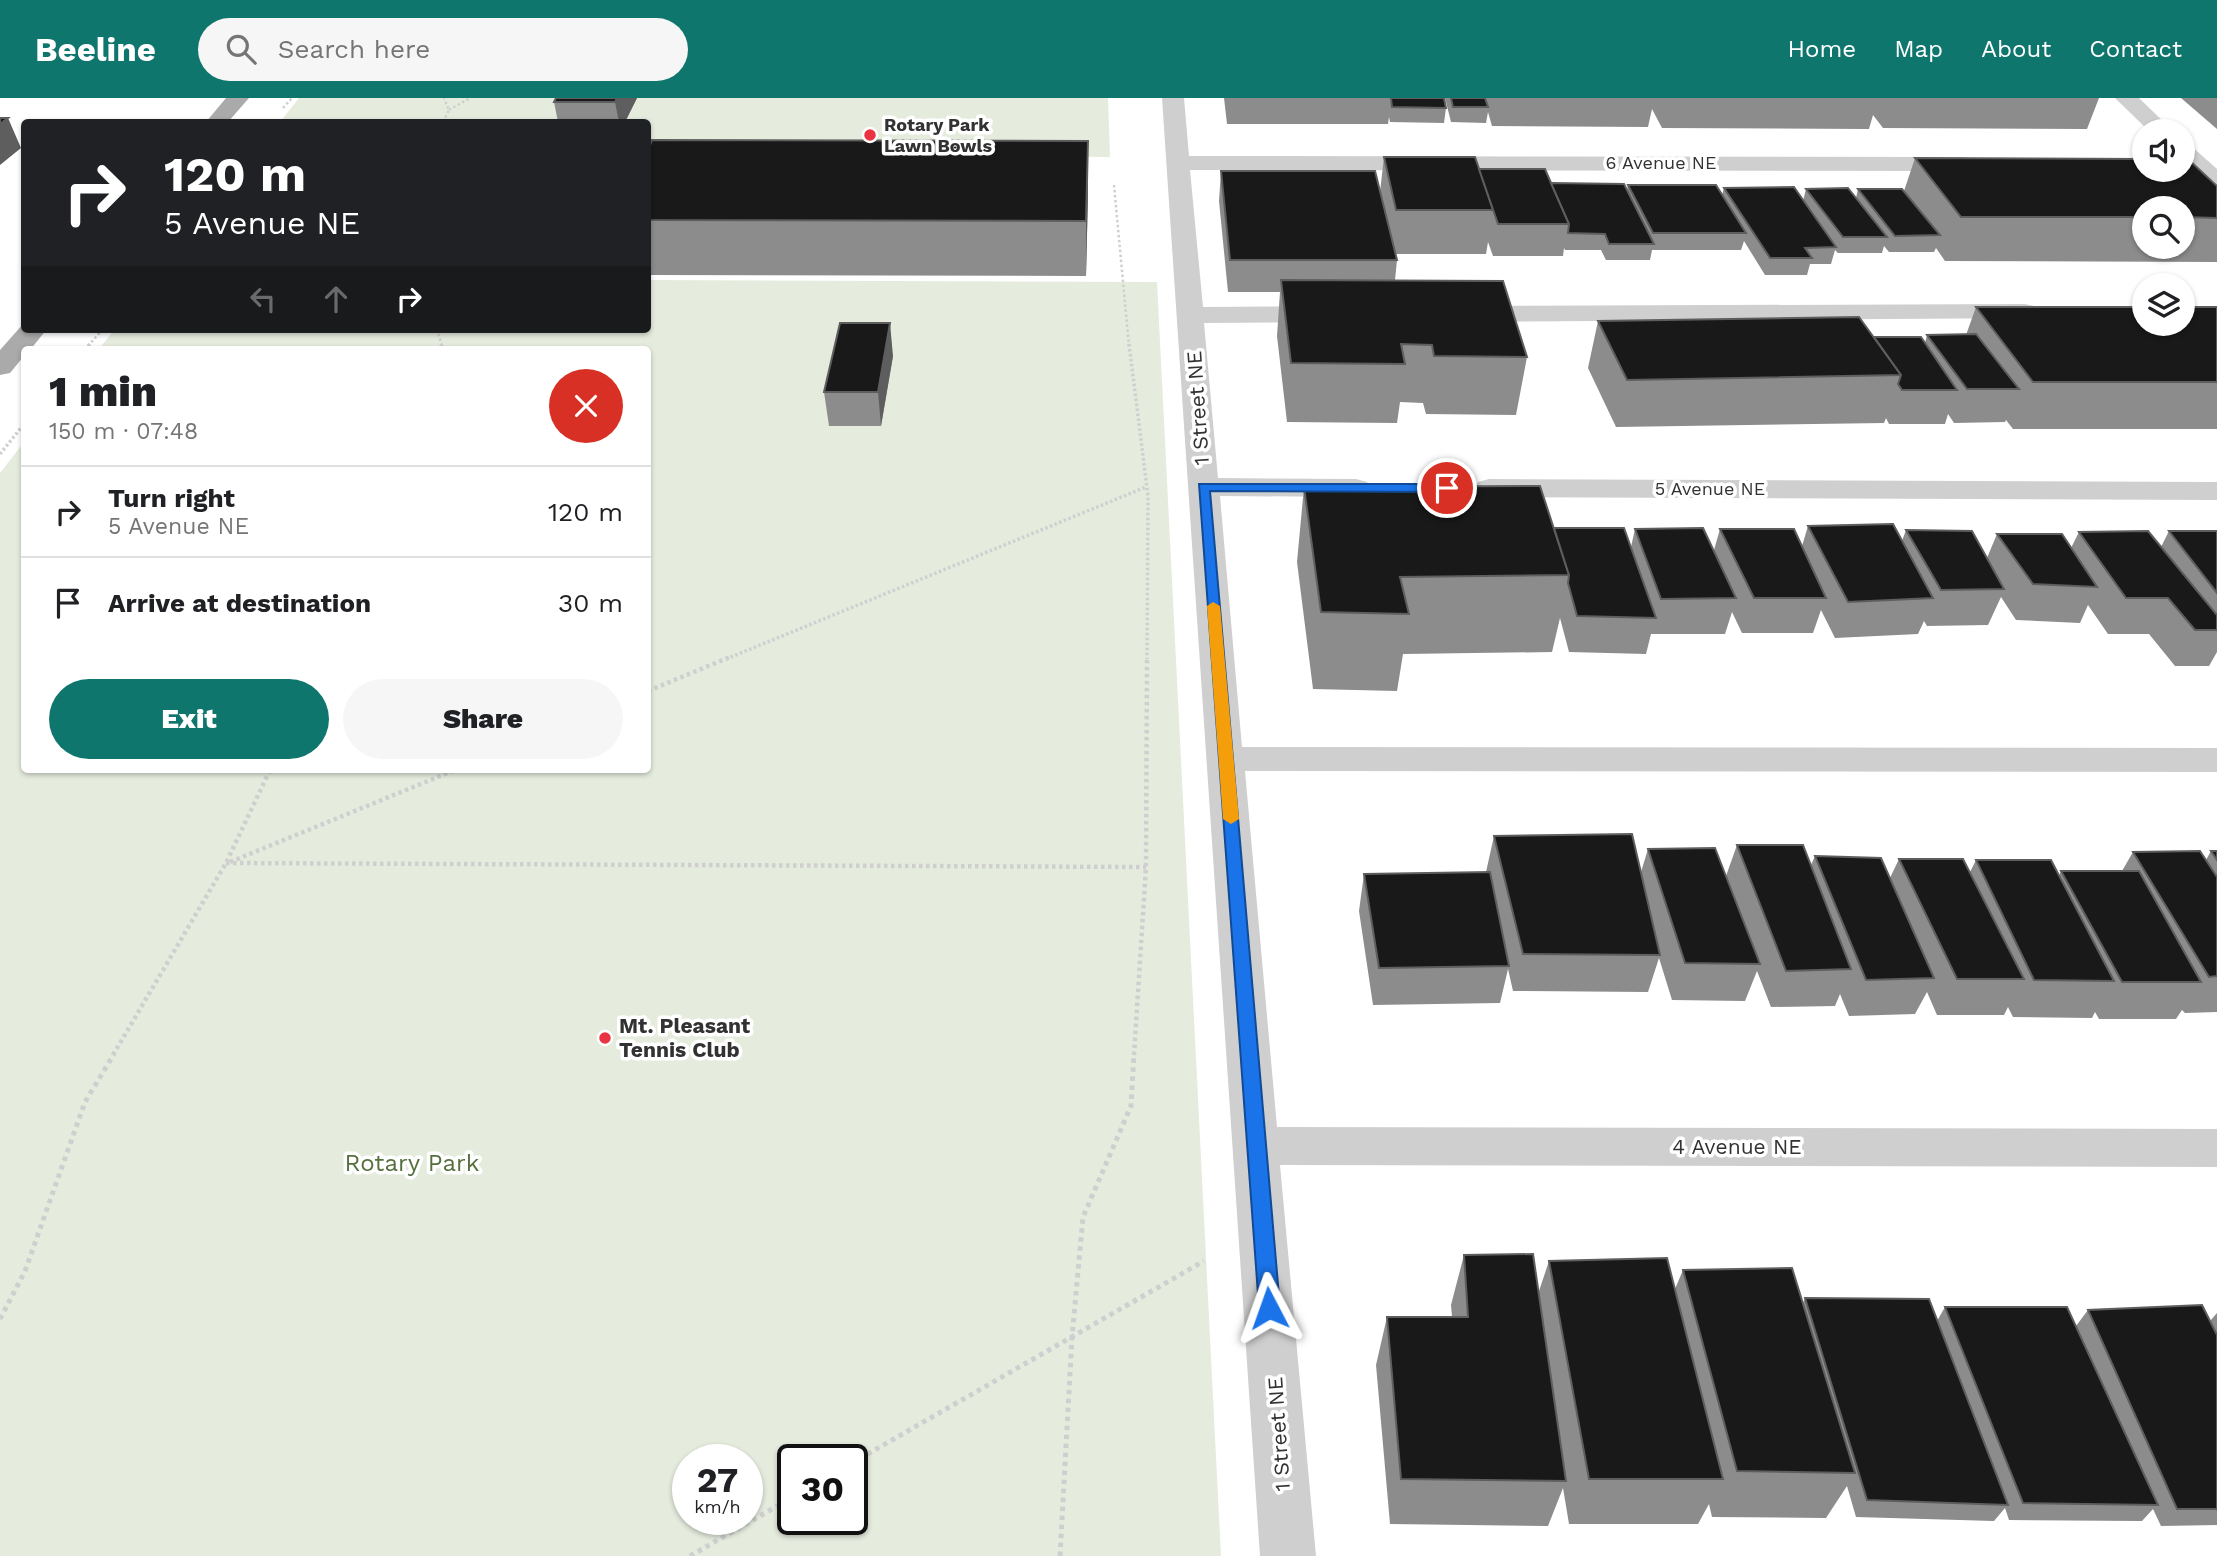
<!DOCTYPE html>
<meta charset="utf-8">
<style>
body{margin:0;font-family:"Work Sans",sans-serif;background:#f6f6f6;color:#202124;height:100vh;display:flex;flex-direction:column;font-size:26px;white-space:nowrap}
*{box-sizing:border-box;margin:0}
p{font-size:23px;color:#757577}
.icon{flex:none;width:38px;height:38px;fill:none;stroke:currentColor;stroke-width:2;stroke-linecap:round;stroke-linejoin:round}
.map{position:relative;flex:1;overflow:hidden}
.drawer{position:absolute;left:21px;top:248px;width:630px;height:427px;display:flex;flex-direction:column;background:#fff;border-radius:7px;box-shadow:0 2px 5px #0004}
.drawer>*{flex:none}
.top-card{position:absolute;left:21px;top:21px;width:630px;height:214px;border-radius:7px;box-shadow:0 2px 5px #0004;background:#202124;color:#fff;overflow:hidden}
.buttons{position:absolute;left:2132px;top:21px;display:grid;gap:14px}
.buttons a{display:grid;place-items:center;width:63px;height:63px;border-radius:50%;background:#fff;box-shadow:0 2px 5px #0004;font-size:35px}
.speed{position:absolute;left:672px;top:1346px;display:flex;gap:14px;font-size:35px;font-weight:700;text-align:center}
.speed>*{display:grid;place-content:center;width:91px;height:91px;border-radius:50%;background:#fff;box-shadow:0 2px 5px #0004;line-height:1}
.speed small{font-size:18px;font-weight:400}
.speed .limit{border:4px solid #111;border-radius:10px;background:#fff;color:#111}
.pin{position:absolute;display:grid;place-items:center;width:60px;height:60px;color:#fff;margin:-30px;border:4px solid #fff;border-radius:50%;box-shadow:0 2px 7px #0007}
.me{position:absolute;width:77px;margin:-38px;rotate:356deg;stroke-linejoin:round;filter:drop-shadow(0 0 5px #0008)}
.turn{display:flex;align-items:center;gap:24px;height:147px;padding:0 28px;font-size:32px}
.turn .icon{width:91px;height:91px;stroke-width:2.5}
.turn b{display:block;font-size:49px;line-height:60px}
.lanes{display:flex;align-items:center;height:66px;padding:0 28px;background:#0003;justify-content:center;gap:35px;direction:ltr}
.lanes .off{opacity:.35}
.round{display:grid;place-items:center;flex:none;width:74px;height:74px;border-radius:37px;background:#f6f6f6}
.headline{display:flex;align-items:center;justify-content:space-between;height:119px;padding:0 28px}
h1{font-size:42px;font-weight:800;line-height:52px}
.primary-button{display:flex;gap:14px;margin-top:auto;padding:14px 28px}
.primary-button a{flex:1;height:80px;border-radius:42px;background:#0f766e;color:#fff;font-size:28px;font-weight:800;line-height:80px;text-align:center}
.primary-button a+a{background:#f6f6f6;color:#202124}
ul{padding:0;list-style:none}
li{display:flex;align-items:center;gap:21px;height:91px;padding:0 28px;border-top:2px solid #e0e0e0}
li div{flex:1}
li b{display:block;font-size:26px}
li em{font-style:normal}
header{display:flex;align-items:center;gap:42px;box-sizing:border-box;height:98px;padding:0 35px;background:#0f766e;color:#fff}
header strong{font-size:33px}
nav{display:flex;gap:38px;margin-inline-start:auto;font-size:24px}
.search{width:490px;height:63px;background:#f6f6f6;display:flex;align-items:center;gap:18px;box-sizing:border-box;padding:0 24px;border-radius:38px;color:#757577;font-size:26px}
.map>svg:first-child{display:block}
</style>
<header>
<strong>Beeline</strong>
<div class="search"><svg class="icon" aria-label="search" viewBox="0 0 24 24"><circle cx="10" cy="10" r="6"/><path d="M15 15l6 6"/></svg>Search here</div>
<nav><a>Home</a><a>Map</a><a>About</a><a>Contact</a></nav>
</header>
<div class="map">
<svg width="2217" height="1458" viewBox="0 0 2217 1458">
<rect width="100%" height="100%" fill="#fff"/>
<g fill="#e5ecde" fill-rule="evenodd">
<polygon points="299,0 1108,0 1110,59 648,57 648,24 280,24"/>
<path d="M648 182 1157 184 1221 1458H0V375L24 344V672H648V252H98L115 231H648ZM688 1362H747V1421H688ZM793 1362H852V1421H793Z"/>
</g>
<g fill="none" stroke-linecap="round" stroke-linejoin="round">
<g stroke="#cfcfcf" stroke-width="2.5" stroke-dasharray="2.5 2.5" stroke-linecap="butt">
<polyline points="283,10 292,0"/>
<polyline points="449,12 470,0"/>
<polyline points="443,24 449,12 444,0"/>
<polyline points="1114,87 1129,248"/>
<polyline points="437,231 442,248"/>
<polyline points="88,248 103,231"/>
</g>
<g stroke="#cfcfcf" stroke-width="3.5" stroke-dasharray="2.5 2.5" stroke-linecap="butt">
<polyline points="441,246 443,252"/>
<polyline points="1129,246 1148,398 1147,561"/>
<polyline points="85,252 90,246"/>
<polyline points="0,356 24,326"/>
<polyline points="726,561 1146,389"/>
</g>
<g stroke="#cfcfcf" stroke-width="4.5" stroke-dasharray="3.5 3.5" stroke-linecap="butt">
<polyline points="648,593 730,559"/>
<polyline points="230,764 455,672"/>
<polyline points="226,765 1146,769"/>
<polyline points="113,957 226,765 270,672"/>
<polyline points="1134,957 1146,769 1147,559"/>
</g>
<g stroke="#cfcfcf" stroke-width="5" stroke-dasharray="4.5 4.5" stroke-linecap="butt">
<polyline points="0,1221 25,1173 85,1004 114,956"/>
<polyline points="852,1365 1204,1163"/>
<polyline points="690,1458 793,1399"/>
<polyline points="1060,1458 1072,1239 1083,1119 1131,1008 1134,956"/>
</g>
<g fill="#cfcfcf" fill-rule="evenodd">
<polygon points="1162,0 1184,0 1189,58 1964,59 1972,61 1976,66 1972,71 1964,73 1190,72 1203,209 1332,208 1341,210 1345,216 1341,222 1332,224 1204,225 1218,380 1356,381 1367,384 1371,390 1367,396 1356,399 1220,398 1242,649 2217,650 2217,674 1245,673 1277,1029 2217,1031 2217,1069 1280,1067 1316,1458 1260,1458"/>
<polygon points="2115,0 2139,0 2173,33 2149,33"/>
<polygon points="2182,45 2190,47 2217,71 2217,90 2209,88 2182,64"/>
<polygon points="2025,206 2034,208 2038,214 2034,220 1462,224 1453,222 1449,216 1453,210 1462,208"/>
<polygon points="1489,381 2217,384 2217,402 1489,399 1478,396 1474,390 1478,384"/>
</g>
<g fill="#aaa" fill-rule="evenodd">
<polygon points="226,0 249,0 228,24 206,24"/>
<polygon points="24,225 24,231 47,231 30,252 24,252 24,258 10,275 0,277 0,252"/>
</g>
</g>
<g fill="#8c8c8c" fill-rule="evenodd">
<polygon points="637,0 625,24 558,24 554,4"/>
<polygon points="1224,0 1444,0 1446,10 1444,25 1390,24 1389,19 1388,26 1227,26"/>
<polygon points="1445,0 2099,0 2087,31 1883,30 1873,17 1869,31 1662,30 1652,11 1648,29 1492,28 1488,14 1486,25 1451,24"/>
<polygon points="2181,0 2217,0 2217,31"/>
<polygon points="648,53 1088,95 1086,178 648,177"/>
<path d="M1384 59 1479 71 1551 85 1627 92 1628 87 1722 97 1724 90 1803 103 1806 91 1856 100 1858 91 1904 93 1915 60 2217 88V164L1945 163 1936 150 1934 154H1889L1884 148 1882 155H1838L1835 152 1831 166H1810L1807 177H1765L1744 143 1741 152H1652L1650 162H1606L1601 152H1565L1564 150 1563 158H1493L1488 144 1486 156H1396L1397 162 1395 182 1527 259 1516 317 1426 316 1423 305 1400 304 1397 325 1287 324 1277 238 1280 194H1228L1219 103 1221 73 1380 94ZM2144 110H2182V149H2144Z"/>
<polygon points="1976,209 2217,209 2217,331 2013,331 2006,322 2005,324 1954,325 1948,316 1945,326 1889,326 1886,320 1884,325 1616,329 1588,270 1598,223 1874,239 1925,245 1927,237 1966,237"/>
<polygon points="893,258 881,328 829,328 824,294"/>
<polygon points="1304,389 1554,430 1631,449 1635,431 1714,452 1720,431 1802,448 1808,428 1902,443 1906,432 1987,460 1997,436 2071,450 2079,434 2161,449 2169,433 2217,433 2217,554 2209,568 2175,568 2149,536 2108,536 2088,507 2080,525 2016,522 2001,499 1988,527 1927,528 1924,523 1918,536 1835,540 1821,512 1813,535 1742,535 1732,514 1725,536 1651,536 1646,556 1569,554 1560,520 1552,554 1403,556 1397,593 1313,591 1297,464"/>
<polygon points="1494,738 1641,774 1648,751 1726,778 1737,747 1811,767 1815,758 1890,780 1899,761 1970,774 1976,762 2059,778 2061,773 2122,773 2133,754 2206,762 2211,753 2217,753 2217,914 2185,915 2182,912 2176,921 2099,921 2095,914 2092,920 2013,919 2008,909 2004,917 1937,917 1927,894 1915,916 1849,918 1840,896 1835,908 1771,909 1757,873 1745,903 1672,902 1659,860 1648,894 1513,893 1508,871 1500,905 1373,907 1359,813 1364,776 1486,774"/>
<polygon points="1464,1157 1539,1193 1549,1163 1675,1191 1683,1172 1803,1205 1805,1200 1937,1223 1945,1209 2076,1228 2088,1212 2210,1223 2217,1215 2217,1427 2161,1428 2153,1411 2142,1423 2009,1422 2005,1410 1994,1423 1856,1419 1847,1388 1826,1420 1712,1419 1709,1406 1698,1426 1569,1426 1563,1390 1548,1428 1390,1426 1376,1267 1387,1219 1452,1219 1451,1207"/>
</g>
<g fill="#5e5e5e">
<polygon points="617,0 637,0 625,24 619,24 615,4"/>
<polygon points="8,20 21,50 0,67 0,26"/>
<polygon points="1088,43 1088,95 1086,178 1086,123"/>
<polygon points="890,225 893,258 881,328 878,294"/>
</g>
<g fill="#191919" stroke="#5e5e5e" stroke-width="2">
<polygon points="556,0 617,0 615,4 554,4"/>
<polygon points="1391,0 1444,0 1446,10 1392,9"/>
<polygon points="1451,0 1485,0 1488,9 1453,9"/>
<polygon points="0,20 8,20 0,26"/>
<polygon points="652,42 1088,43 1086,123 648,122 648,53"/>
<polygon points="1384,59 1475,59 1493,112 1396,112"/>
<polygon points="1915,60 2144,61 2144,72 2182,72 2182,61 2188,61 2217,88 2217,120 2182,119 2182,110 2144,110 2144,119 1961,119"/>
<polygon points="1479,71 1545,71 1569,126 1498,126"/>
<polygon points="1221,73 1375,73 1397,162 1230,162"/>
<polygon points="1551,85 1624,86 1654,146 1609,146 1605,136 1568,135 1569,126"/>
<polygon points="1628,87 1716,87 1746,135 1653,135"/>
<polygon points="1794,89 1836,149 1805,150 1812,160 1770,160 1724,90"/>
<polygon points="1848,90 1887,139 1843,139 1806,91"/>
<polygon points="1858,91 1902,91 1940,137 1895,138"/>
<polygon points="1281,182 1503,183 1527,259 1434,258 1432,247 1401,246 1405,266 1291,265"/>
<polygon points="1976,209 2144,209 2144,226 2182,226 2182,209 2217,209 2217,284 2033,284"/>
<polygon points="1859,219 1901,277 1627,282 1598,223"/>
<polygon points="840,225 890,225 878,294 824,294"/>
<polygon points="1976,236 2019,291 1967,291 1927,237"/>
<polygon points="1874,239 1921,239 1957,292 1902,292 1898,286 1901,277"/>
<polygon points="1540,388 1569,477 1400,479 1409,516 1321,514 1304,389"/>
<polygon points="1893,426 1933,500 1848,504 1808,428"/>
<polygon points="1554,430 1624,430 1656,520 1577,518 1568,485 1569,477"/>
<polygon points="1703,430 1736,500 1661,501 1635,431"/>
<polygon points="1720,431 1794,431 1826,500 1754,500"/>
<polygon points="1906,432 1972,433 2004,491 1941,492"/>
<polygon points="2148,433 2217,517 2217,532 2195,532 2168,500 2126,500 2079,434"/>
<polygon points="2169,433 2217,433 2217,495"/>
<polygon points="1997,436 2062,436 2097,489 2033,486"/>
<polygon points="1632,736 1660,857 1523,856 1494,738"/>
<polygon points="1737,747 1803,747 1851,871 1786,873"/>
<polygon points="1715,750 1760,866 1685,865 1648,751"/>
<polygon points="2200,753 2217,779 2217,878 2209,879 2133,754"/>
<polygon points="2211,753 2217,753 2217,762"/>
<polygon points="1815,758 1881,760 1934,880 1866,882"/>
<polygon points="1899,761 1963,761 2024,881 1957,881"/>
<polygon points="1976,762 2051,762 2114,883 2034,882"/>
<polygon points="2061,773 2139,773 2201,884 2122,884"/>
<polygon points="1490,774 1509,868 1379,870 1364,776"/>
<polygon points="1533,1156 1566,1383 1401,1381 1387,1219 1468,1219 1464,1157"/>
<polygon points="1667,1160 1723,1381 1589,1381 1549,1163"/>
<polygon points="1792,1170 1855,1375 1737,1373 1683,1172"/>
<polygon points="1805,1200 1929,1201 2008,1407 1867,1402"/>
<polygon points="2202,1207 2217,1237 2217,1411 2177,1411 2088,1212"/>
<polygon points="1945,1209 2067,1209 2158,1407 2023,1405"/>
</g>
<polygon fill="#1a73e8" stroke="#114b97" stroke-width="2" points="1199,386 1447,386 1454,390 1447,394 1210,393 1280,1210 1277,1217 1269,1220 1262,1217 1259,1210"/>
<polygon fill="#f59e0b" points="1213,504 1220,508 1239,721 1231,726 1223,721 1207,508"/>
<g fill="#ea3441" stroke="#fff" stroke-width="2.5">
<circle cx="870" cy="37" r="7"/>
<circle cx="605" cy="940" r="7"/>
</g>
<g text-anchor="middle" stroke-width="7" stroke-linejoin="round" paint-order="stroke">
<g font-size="18" font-weight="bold" fill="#323232" stroke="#fff" text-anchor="start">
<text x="884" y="33">Rotary Park<tspan x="884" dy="21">Lawn Bowls</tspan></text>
</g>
<g font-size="18" fill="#323232" stroke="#fff">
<text x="1661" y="71">6 Avenue NE</text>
<text x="1710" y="397">5 Avenue NE</text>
</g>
<g font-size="21" fill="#323232" stroke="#fff">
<text transform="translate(1198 310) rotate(-94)" y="7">1 Street NE</text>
<text x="1737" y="1056">4 Avenue NE</text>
<text transform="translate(1279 1336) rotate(-94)" y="7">1 Street NE</text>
</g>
<g font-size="21" font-weight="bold" fill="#323232" stroke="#fff" text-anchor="start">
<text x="619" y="935">Mt. Pleasant<tspan x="619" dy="24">Tennis Club</tspan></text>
</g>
<g font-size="24" fill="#55703d" stroke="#fff">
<text x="412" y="1073">Rotary Park</text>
</g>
</g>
</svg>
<div class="buttons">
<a><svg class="icon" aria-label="sound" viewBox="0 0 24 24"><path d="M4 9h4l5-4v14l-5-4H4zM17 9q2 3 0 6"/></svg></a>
<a><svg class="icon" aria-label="search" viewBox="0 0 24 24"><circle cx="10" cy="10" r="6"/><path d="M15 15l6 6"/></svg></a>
<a><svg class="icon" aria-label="layers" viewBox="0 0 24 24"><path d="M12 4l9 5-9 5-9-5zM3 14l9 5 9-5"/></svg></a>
</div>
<div class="speed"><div>27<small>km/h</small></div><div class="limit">30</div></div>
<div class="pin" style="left:1447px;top:390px;background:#d93025"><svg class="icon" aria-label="arrive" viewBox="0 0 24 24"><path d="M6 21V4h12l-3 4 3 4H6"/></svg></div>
<svg class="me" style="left:1269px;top:1210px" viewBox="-20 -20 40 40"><path d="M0-17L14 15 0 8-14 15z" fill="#1a73e8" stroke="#fff" stroke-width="4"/></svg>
<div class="top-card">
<div class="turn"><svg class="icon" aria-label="right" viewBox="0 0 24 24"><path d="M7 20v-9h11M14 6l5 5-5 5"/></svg><div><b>120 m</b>5 Avenue NE</div></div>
<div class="lanes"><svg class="icon off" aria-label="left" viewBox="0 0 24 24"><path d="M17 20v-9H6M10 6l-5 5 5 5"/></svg><svg class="icon off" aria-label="ahead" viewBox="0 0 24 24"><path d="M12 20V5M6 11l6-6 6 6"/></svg><svg class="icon" aria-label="right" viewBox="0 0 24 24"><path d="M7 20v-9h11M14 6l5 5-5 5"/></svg></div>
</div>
<section class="drawer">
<div class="headline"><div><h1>1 min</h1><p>150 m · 07:48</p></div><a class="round" style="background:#d93025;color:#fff"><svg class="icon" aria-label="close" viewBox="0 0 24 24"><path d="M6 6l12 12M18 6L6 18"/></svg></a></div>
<ul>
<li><svg class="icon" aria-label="right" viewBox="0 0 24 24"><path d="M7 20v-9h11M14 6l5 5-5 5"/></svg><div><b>Turn right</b><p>5 Avenue NE</p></div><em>120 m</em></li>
<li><svg class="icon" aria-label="arrive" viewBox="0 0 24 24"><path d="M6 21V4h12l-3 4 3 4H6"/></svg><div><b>Arrive at destination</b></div><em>30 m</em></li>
</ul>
<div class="primary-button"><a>Exit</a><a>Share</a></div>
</section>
</div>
